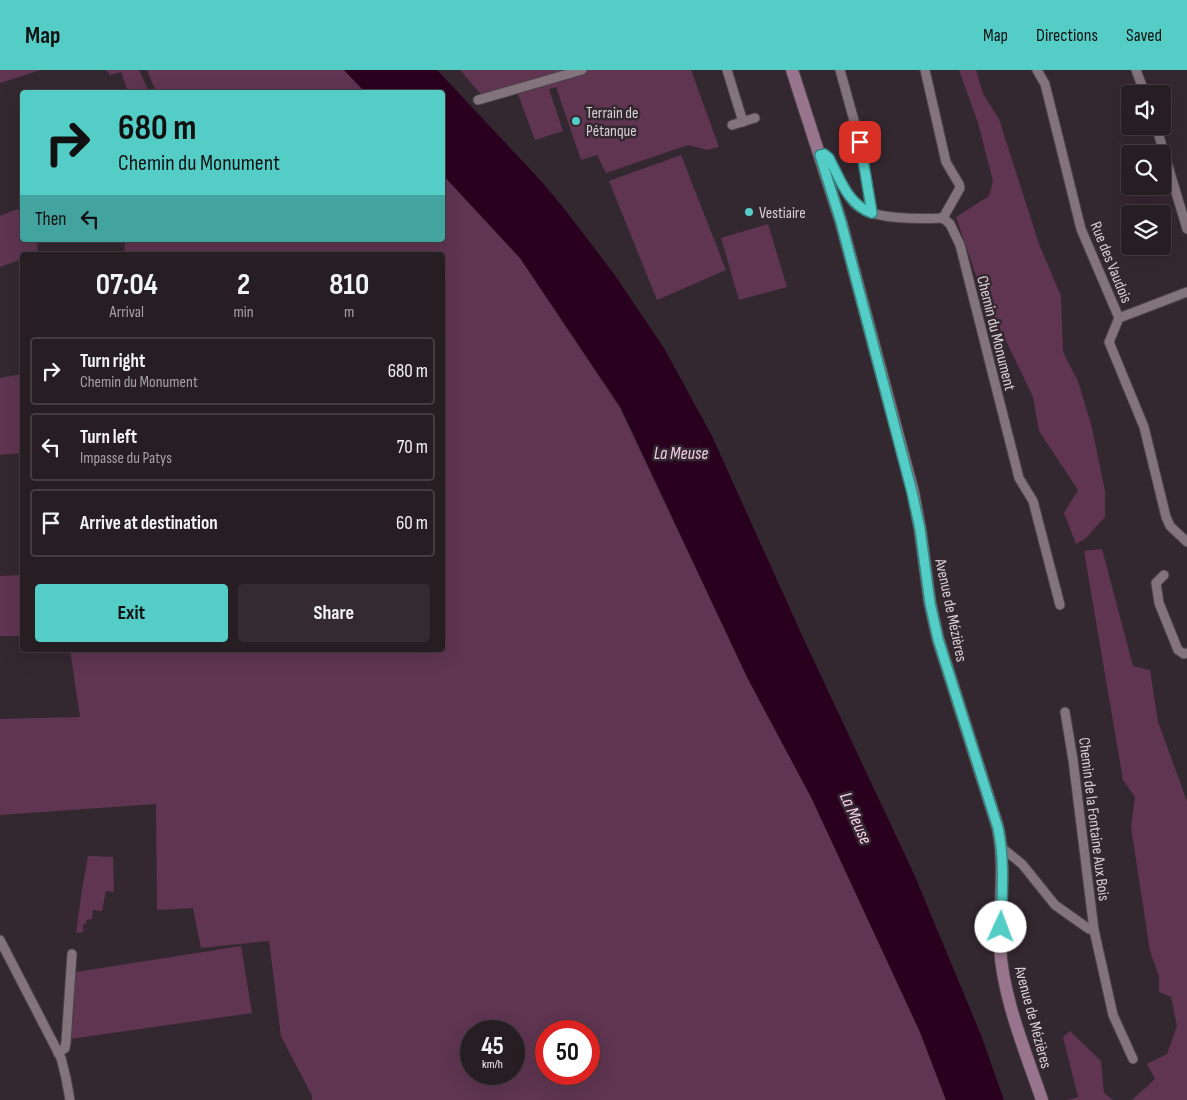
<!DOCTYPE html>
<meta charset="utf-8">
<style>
body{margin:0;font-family:"Sofia Sans Condensed",sans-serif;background:#332b31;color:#f1f3f6;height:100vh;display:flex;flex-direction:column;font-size:19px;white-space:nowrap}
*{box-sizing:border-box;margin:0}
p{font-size:16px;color:#a4a2a6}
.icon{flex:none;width:28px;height:28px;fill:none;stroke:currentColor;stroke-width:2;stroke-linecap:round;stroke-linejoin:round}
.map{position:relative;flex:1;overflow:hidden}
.sheet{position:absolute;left:20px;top:182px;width:425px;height:400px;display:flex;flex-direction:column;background:#271e24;border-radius:5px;box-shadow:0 5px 20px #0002,0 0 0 1px #433c41}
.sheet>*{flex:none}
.hud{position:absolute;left:20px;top:20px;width:425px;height:152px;border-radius:5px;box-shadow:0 5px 20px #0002,0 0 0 1px #433c41;background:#54cdc7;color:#111;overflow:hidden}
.buttons{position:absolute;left:1121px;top:15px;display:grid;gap:10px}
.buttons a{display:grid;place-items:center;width:50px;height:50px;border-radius:5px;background:#271e24;box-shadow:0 5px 20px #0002,0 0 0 1px #433c41;font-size:25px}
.speed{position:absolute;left:460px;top:950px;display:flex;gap:10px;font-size:25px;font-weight:700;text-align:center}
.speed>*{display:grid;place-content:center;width:65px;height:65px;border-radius:50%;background:#271e24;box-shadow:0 5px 20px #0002,0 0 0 1px #433c41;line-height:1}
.speed small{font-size:12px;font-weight:400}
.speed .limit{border:8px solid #d22;background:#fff;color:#111}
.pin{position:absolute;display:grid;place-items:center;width:42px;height:42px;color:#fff;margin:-21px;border-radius:10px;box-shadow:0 2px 8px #0006}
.me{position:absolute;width:55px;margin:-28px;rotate:2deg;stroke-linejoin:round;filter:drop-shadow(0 0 4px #0008)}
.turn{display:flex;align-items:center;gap:18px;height:105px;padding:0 15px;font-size:22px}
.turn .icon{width:65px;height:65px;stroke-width:2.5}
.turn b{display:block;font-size:35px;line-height:42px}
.then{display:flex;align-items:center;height:48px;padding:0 15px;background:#0003;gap:10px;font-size:19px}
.eta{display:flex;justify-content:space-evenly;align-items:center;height:85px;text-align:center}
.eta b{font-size:30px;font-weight:700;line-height:35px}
.cta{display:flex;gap:10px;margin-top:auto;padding:10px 15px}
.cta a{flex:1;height:58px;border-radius:5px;background:#54cdc7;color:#111;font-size:20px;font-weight:700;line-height:58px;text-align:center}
.cta a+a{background:#332b31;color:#f1f3f6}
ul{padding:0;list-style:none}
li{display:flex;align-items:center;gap:15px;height:68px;margin:0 10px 8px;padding:0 5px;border:2px solid #433c41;border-radius:5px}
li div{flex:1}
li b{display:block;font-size:19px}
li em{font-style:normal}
header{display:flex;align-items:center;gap:30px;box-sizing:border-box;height:70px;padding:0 25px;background:#54cdc7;color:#111}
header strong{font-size:24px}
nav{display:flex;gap:28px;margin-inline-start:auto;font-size:18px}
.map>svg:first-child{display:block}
</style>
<header>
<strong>Map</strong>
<nav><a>Map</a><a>Directions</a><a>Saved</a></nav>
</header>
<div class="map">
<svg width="1187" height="1030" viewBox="0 0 1187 1030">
<rect width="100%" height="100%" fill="#342830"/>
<g fill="#5f3551" fill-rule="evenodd">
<polygon points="0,0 41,0 0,13"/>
<polygon points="106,0 139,0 149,22 128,22 121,2 110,5"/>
<polygon points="147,0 344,0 365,22 156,22"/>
<polygon points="460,0 691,0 719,77 707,80 688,75 606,103 597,85 581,90 556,17 549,19 563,61 535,70 516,19 484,28"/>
<polygon points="959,0 976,0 983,24 999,49 1039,174 1061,226 1063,282 1078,311 1092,358 1105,421 1105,447 1085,469 1076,474 1064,443 1078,420 1039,361 1033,327 980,217 956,147 989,126 993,111 978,53"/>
<polygon points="681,85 726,200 657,230 609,111"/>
<path d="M443 105 520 188 620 338 747 607 812 729 920 962 946 1030H312V1026L281 966 269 871 201 878 193 838 157 840 156 734 0 745V649L80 647 70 580H442V185H124L125 170H442ZM471 961H514V1004H471ZM546 961H589V1004H546Z"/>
<polygon points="17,139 22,143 22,170 37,170 38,184 22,185 22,189 0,197 0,146"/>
<polygon points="768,154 787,217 739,230 721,168"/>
<polygon points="22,304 22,383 0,385 0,308"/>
<polygon points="1102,479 1133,596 1150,600 1158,652 1187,731 1187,1030 1132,1030 1155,1009 1147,994 1167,984 1177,956 1171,927 1159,922 1159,906 1150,881 1131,757 1135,727 1123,710 1084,481"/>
<polygon points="22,505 22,566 0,566 0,506"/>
<polygon points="88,786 113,787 114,822 106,821 102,841 93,840 92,849 86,850 86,854 83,855 83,862 76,863 82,820"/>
<polygon points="241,876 252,943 70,969 70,903"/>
<polygon points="1070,961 1101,991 1104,1023 1113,1030 1067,1030 1078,1027 1063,967"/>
</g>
<polygon fill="#2a001f" points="344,0 437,0 542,112 566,141 614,204 664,278 712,366 806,574 914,804 981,965 1004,1030 946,1030 920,962 812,729 747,607 621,338 520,188 443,105 442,22 365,22"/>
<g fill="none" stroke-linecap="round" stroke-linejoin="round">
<defs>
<g id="street">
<polyline points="727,0 743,52"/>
<polyline points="840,0 860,72 872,143"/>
<polyline points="925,0 946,92 959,114 960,118 943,148"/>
<polyline points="1037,0 1045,14 1081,159 1119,248 1109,272 1144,357 1166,447 1170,456 1187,472"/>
<polyline points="1136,0 1145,24"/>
<polyline points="478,30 582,0"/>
<polyline points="732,55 755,48"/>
<polyline points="1156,56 1187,159"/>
<path d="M820 85H824L829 88C837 103 844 123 856 135 872 150 922 149 943 148L950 154 960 175 1019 408 1033 431 1060 535"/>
<polyline points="1119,248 1187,222"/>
<polyline points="1164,505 1156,513 1159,533 1178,580 1184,584 1187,583"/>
<polyline points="1065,642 1073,690 1094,860 1113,945 1133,989"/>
<polyline points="1002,778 1022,794 1055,835 1089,859 1094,860"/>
<polyline points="0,870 61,988 66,1008 70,1030"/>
<polyline points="58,983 65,978 66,972 72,884"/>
</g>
<path id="secondary" d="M792 0 841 152 913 422 920 459 930 533 938 569 998 758C1006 798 999 836 1000 876 1002 926 1026 983 1042 1030"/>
</defs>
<use href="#street" stroke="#4d4349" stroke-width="11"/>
<use href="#secondary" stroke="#4d4349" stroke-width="14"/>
<use href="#street" stroke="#82737c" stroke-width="9"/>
<use href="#secondary" stroke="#98758c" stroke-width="12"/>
</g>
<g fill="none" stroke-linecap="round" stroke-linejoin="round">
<defs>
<path id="route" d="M860 72 872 143C848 135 840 109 829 88L824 84 820 85 841 152 912 422 920 459 930 533 938 569 998 758C1005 791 1002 824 1001 857"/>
</defs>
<use href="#route" stroke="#378581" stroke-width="12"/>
<use href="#route" stroke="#54cdc7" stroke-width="9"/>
</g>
<g fill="#54cdc7" stroke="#342830" stroke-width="2">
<circle cx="576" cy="51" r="5"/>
<circle cx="749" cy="142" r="5"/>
</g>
<g text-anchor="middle" stroke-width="5" stroke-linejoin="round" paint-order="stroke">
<g font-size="16" fill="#d8d0d5" stroke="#342830" text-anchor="start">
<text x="586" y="48">Terrain de<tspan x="586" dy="18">Pétanque</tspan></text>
<text x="759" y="148">Vestiaire</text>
</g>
<g font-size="16" fill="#d8d0d5" stroke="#342830">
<text transform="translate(1112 192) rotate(68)" y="6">Rue des Vaudois</text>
<text transform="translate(997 263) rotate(76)" y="6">Chemin du Monument</text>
<text transform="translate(952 540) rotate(78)" y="6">Avenue de Mézières</text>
<text transform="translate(1095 749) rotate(83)" y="6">Chemin de la Fontaine Aux Bois</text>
<text transform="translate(1034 947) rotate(75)" y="6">Avenue de Mézières</text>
</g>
<g font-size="18" font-style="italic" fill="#f8cfe9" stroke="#342830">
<text x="681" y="389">La Meuse</text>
<text transform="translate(856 748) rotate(66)" y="6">La Meuse</text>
</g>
</g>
</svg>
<div class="buttons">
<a><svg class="icon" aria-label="sound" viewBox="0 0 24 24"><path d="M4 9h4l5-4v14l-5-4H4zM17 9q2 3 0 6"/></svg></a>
<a><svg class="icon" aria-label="search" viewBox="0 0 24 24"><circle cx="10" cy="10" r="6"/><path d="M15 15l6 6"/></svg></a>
<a><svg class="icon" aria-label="layers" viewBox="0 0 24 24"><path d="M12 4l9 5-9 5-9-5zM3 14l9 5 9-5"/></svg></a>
</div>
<div class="speed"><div>45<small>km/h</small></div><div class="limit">50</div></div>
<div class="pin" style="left:860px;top:72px;background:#d93025"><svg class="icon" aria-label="arrive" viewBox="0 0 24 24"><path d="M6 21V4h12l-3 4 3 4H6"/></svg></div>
<svg class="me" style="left:1001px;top:857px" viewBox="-20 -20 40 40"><circle r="19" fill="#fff"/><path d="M0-13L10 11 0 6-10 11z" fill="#54cdc7"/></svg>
<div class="hud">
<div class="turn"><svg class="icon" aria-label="right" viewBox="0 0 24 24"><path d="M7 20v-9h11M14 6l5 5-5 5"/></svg><div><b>680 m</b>Chemin du Monument</div></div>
<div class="then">Then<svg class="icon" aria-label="left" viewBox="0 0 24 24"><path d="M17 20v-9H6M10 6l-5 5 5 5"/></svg></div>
</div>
<section class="sheet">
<div class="eta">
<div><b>07:04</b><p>Arrival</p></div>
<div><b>2</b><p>min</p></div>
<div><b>810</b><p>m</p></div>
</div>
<ul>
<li><svg class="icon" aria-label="right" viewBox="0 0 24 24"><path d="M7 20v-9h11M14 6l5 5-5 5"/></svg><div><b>Turn right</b><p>Chemin du Monument</p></div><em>680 m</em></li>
<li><svg class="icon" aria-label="left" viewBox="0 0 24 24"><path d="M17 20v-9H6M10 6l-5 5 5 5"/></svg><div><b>Turn left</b><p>Impasse du Patys</p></div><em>70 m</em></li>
<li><svg class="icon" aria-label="arrive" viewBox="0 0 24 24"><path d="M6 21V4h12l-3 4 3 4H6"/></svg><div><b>Arrive at destination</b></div><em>60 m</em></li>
</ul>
<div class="cta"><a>Exit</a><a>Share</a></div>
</section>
</div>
